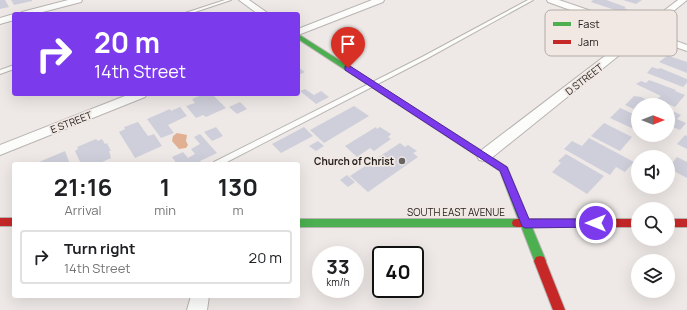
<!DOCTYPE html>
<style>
body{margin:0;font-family:Manrope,sans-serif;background:#f6f6f6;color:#202124;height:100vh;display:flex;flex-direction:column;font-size:15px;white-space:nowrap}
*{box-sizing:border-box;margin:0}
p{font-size:13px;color:#757577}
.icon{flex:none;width:22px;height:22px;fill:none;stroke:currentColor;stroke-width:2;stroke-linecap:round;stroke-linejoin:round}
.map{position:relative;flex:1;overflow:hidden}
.details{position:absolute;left:12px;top:162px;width:288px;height:136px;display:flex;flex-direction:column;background:#fff;border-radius:4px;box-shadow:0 4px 16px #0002}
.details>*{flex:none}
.guide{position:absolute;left:12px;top:12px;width:288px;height:84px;border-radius:4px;box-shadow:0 4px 16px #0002;background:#7c3aed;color:#fff;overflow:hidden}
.needle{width:26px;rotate:90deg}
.fabs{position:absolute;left:631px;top:98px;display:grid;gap:8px}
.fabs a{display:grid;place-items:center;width:44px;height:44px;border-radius:50%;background:#fff;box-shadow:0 4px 16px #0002;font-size:20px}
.speed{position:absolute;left:312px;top:246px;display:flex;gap:8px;font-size:20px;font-weight:700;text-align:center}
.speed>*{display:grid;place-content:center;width:52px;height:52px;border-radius:50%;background:#fff;box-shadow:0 4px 16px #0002;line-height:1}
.speed small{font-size:10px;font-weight:400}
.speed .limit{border:2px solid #111;border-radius:6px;background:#fff;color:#111}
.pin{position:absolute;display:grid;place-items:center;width:34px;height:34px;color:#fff;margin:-41px -17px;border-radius:50% 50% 50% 0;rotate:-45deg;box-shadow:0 0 4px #0007}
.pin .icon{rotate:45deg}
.me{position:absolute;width:44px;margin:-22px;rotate:270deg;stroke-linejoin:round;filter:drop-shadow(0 0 3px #0008)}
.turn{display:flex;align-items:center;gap:14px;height:84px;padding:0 16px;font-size:18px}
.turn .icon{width:52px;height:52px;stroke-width:2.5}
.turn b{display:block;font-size:28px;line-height:34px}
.eta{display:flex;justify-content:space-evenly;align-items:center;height:68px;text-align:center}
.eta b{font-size:24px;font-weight:700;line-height:28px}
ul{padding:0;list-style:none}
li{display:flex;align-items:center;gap:12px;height:54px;margin:0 8px 6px;padding:0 8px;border:2px solid #e0e0e0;border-radius:4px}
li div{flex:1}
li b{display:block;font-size:15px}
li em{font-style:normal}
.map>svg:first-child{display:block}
</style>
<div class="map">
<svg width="687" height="310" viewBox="0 0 687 310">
<rect width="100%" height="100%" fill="#eee9e6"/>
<polygon fill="#e1af91" points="177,133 187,135 186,141 188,145 186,148 179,149 172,141 173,136"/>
<g fill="#cecfda">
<polygon points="0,0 5,0 9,7 0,9"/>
<polygon points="11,0 32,0 32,1 14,5"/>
<polygon points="593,0 606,0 626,7 624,8 629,10 624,13 591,2"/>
<polygon points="623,0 642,0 636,4"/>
<polygon points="667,56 669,56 687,62 687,73 659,62"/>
<polygon points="298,67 305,72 299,75 301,77 298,78"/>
<polygon points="652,67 658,69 660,68 687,79 687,83 683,87 647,73"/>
<polygon points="649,80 676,90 675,91 685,95 675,107 657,99 661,96 636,84 641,81 646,83"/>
<polygon points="305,89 314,95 321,91 329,97 316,104 300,91"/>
<polygon points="204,94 212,94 226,108 206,117 203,115 196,118 186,106 195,103 192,99"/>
<polygon points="634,96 641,97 659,105 638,105 638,111 625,105"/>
<polygon points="240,102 247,109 237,114 229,107"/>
<polygon points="354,106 369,116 324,143 310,130"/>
<polygon points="180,107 187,116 168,125 174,133 161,138 147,119 170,109 171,111"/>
<polygon points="620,108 638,116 638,131 610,118"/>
<polygon points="668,109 681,115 677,119 686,123 680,130 668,125"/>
<polygon points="138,122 148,136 154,134 162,146 135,158 119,132 125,129 124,127"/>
<polygon points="604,123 632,137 620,151 591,136"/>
<polygon points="216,127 223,136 212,141 204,132"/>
<polygon points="304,127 313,136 281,153 272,144"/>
<polygon points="376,127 377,129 380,127 391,134 388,137 391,139 374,151 370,148 357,157 345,146"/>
<polygon points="200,134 217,153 200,161 203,164 177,164 172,157 183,152 188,158 195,154 191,149 200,144 194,137"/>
<polygon points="646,135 662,135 657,140"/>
<polygon points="685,135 687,136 687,149 677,144"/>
<polygon points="589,138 634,162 625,172 616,167 610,175 564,149 572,141 582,146"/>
<polygon points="96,139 98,141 102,139 105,144 107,143 111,151 109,151 111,158 98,164 81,164 75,151 78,149 77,147"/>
<polygon points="318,141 324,146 316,151 309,146"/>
<polygon points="400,143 405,147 408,145 417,151 413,153 418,157 368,192 350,176"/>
<polygon points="65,151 70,164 40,164 39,162"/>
<polygon points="566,154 604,176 587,194 552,172 561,163 558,161"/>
<polygon points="677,157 687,162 687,178 668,168"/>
<polygon points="347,175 355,182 348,187 340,180"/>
</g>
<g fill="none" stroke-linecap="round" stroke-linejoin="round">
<defs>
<g id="lane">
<polygon points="225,0 231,0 189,14 182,14"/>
<polygon points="528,0 533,0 426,59 223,164 213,164 214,162 422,57"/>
<polygon points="14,65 14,69 0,74 0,70"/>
</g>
<g id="street">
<polygon points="68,0 82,0 81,2 35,14 20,14 22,12"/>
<polygon points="239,0 249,0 269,14 258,14"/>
<polygon points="372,0 384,0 383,2 298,35 298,29"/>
<polygon points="547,0 559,0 641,28 678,0 687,0 649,31 687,45 687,51 643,36 489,160 484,161 479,160 477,156 479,152 635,33 548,2"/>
<polygon points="14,14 14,20 0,24 0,18"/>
<polygon points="130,94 147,94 145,97 0,155 0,145"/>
<polygon points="191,296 209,296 207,310 187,310"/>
</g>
<polygon id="fast" points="298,34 507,167 546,261 544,265 540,266 536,265 521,226 517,227 298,227 298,219 518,219 500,171 298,39"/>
<g id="jam">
<rect x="0" y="218" width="14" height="8"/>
<polygon points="517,219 638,219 638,227 517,227 513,226 512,223 513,220"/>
<rect x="668" y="219" width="19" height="8"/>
<polygon points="540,256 544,257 565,310 553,310 534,261 536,257"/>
</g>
</defs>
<use href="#lane" stroke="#b8b4b1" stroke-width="2"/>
<use href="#street" stroke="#b8b4b1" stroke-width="2"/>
<use href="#fast" stroke="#b8b4b1" stroke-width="2"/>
<use href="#jam" stroke="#b8b4b1" stroke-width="2"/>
<use href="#lane" fill="#fcfcfb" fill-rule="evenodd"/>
<use href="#street" fill="#fcfcfb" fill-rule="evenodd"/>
<use href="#fast" fill="#4caf50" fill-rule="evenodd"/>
<use href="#jam" fill="#c62828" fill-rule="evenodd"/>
</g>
<polygon fill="#7c3aed" stroke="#51269a" points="345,66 350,66 507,167 529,219 596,219 600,220 601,223 600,226 596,227 525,228 522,226 500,171 345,70"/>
<circle fill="#686462" stroke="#f1e8e3" stroke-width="1.5" cx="402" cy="161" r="4"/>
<g text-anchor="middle" stroke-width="3.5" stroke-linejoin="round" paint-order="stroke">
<g font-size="10" fill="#201d1b" stroke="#f1e8e3">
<text transform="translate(584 79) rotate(-38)" y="4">D STREET</text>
<text transform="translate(71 122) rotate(-21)" y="4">E STREET</text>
<text x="456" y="216">SOUTH EAST AVENUE</text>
</g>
<g font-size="10" font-weight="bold" fill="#201d1b" stroke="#f1e8e3" text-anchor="end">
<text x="394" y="165">Church of Christ</text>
</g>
</g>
<rect x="545" y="10" width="132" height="46" rx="6" fill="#f1e8e3" stroke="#b2aba7" stroke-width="1"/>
<rect x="553" y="22" width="18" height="4" fill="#4caf50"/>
<rect x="553" y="40" width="18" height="4" fill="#c62828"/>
<g font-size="11" fill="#201d1b">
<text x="578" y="28">Fast</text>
<text x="578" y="46">Jam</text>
</g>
</svg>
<div class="fabs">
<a><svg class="needle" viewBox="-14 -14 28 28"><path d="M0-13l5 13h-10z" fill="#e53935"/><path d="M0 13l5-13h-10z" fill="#757577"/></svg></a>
<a><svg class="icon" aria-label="sound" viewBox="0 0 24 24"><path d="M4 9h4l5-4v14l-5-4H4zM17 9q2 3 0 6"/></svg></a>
<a><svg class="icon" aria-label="search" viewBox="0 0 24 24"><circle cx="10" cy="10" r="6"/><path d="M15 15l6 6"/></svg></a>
<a><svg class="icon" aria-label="layers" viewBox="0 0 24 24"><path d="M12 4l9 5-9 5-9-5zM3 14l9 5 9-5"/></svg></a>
</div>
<div class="speed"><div>33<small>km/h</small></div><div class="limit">40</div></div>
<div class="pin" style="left:348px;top:68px;background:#d93025"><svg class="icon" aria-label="arrive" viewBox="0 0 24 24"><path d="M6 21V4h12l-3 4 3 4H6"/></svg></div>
<svg class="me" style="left:596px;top:223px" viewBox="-20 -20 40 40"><circle r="17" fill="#7c3aed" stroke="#fff" stroke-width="3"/><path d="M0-11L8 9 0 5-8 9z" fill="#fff"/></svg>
<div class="guide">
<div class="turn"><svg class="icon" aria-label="right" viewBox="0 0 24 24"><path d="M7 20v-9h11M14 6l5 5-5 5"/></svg><div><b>20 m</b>14th Street</div></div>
</div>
<section class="details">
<div class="eta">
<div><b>21:16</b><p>Arrival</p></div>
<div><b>1</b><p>min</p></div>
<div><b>130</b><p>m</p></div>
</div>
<ul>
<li><svg class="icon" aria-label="right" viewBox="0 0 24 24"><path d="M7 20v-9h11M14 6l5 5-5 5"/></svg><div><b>Turn right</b><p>14th Street</p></div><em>20 m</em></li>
</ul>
</section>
</div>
